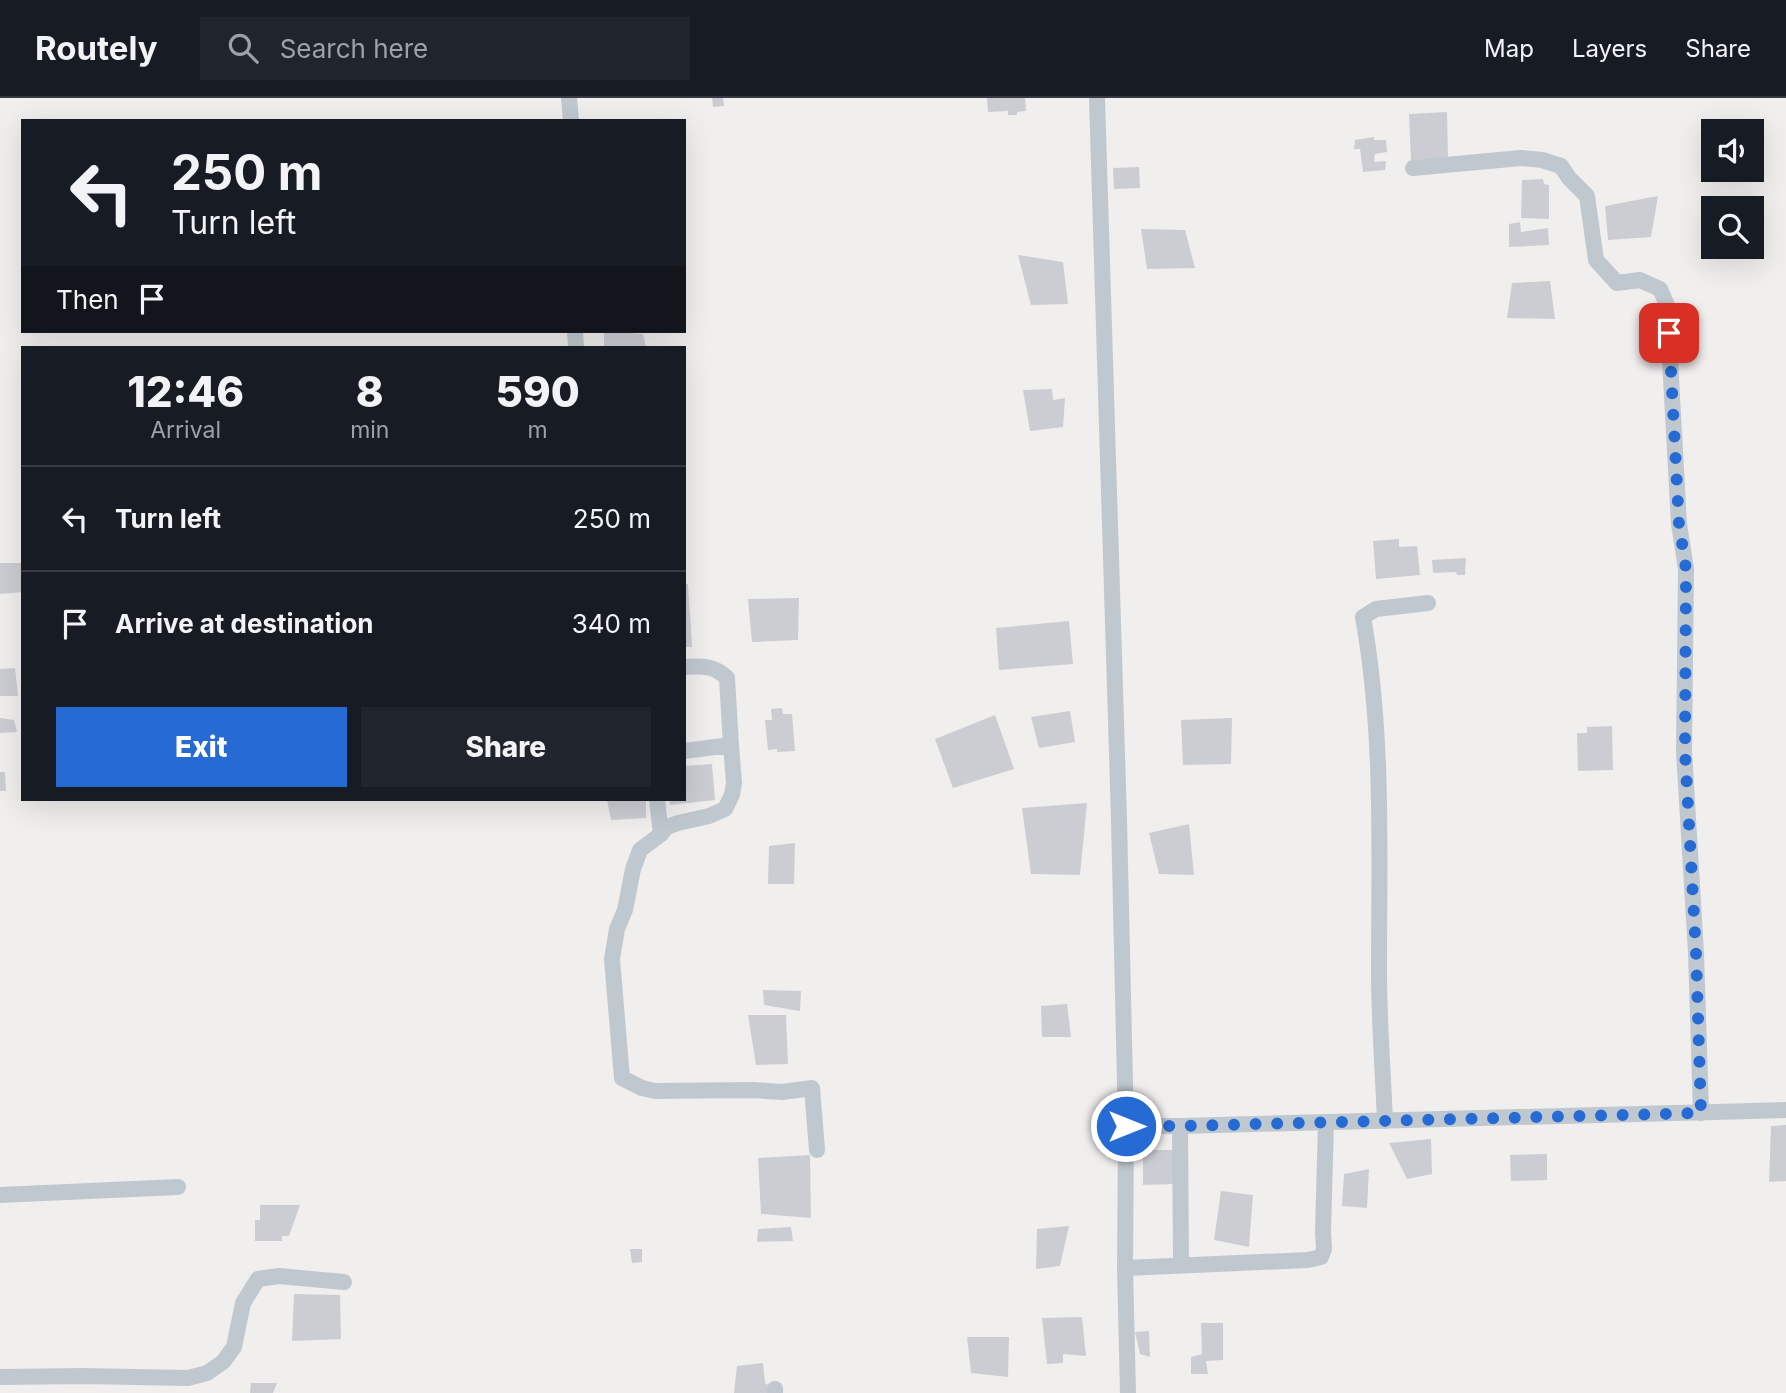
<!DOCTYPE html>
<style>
body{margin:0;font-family:Inter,sans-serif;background:#20242c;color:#f1f3f6;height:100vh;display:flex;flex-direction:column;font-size:26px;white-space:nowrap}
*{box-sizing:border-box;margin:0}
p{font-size:23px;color:#9ea1a6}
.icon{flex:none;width:38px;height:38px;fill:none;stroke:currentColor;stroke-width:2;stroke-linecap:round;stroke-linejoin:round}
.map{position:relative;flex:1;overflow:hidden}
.sheet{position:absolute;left:21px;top:248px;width:665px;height:455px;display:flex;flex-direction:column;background:#171b24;border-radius:0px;box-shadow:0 7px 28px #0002}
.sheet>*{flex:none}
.banner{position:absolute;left:21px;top:21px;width:665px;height:214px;border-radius:0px;box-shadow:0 7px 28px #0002;background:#171b24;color:#f1f3f6;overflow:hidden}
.controls{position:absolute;left:1701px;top:21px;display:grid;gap:14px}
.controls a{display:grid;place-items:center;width:63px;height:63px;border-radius:0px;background:#171b24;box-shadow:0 7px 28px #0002;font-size:35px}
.pin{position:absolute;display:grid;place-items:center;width:60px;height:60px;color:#fff;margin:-30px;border-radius:14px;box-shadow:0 4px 10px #0006}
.me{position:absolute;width:77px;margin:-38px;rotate:90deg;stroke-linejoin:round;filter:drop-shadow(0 0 5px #0008)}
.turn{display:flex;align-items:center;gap:24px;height:147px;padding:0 35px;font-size:32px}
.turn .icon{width:91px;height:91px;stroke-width:2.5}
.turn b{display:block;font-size:49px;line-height:60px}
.then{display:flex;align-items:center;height:66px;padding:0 35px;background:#0003;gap:14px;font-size:26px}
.eta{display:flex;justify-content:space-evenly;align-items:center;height:119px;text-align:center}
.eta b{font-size:42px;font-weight:800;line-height:49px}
.cta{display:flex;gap:14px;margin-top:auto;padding:14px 35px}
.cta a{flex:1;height:80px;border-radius:0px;background:#266ad3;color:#fff;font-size:28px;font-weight:800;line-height:80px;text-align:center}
.cta a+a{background:#20242c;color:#f1f3f6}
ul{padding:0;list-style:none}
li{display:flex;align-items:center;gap:21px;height:105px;padding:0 35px;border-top:2px solid #363941}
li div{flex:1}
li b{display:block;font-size:26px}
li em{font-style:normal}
header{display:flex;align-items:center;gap:42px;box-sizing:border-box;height:98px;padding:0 35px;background:#171b24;border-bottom:2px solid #363941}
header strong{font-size:33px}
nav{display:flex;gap:38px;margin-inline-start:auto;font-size:24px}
.search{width:490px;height:63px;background:#20242c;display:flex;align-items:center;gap:18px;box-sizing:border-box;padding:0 24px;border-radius:0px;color:#9ea1a6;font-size:26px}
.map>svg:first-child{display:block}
</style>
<header>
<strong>Routely</strong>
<div class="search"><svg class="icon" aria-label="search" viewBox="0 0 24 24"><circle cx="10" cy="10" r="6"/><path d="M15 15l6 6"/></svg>Search here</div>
<nav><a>Map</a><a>Layers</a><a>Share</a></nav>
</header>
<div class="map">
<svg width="1786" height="1295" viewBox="0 0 1786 1295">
<rect width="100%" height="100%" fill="#f1eeee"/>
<g fill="#cccdd3">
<polygon points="712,0 723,0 724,8 713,9"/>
<polygon points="987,0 1025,0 1026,13 1017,14 1017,17 1008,17 1008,13 988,14"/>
<polygon points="1447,14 1448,61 1411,62 1409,16"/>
<polygon points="1374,39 1374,42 1386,42 1387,54 1375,56 1374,64 1386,63 1385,72 1363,74 1360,51 1354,51 1355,42"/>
<polygon points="1139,69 1140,90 1114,91 1113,70"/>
<polygon points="1543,81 1544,86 1549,87 1549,121 1521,120 1522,82"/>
<polygon points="1658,98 1651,139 1608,142 1605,108"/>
<polygon points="1520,124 1521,134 1548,130 1549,147 1509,149 1509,126"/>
<polygon points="1141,131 1185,132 1195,170 1147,171"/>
<polygon points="1018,157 1063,164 1068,206 1031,207"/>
<polygon points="1550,183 1555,221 1507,220 1512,185"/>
<polygon points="604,233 643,236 646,250 604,250"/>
<polygon points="1052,291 1053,302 1065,300 1063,329 1030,333 1023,292"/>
<polygon points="1399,441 1399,449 1417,448 1420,477 1376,481 1373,443"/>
<polygon points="1466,460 1465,477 1457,477 1456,474 1433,475 1432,462"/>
<polygon points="0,465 23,465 23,494 0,496"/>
<polygon points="684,486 688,486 692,549 684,549"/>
<polygon points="799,500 798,542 752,544 748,501"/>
<polygon points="1069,523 1073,566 999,572 996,530"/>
<polygon points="15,570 18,598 0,598 0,571"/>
<polygon points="782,610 783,616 792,616 795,653 777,654 777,651 768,652 765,622 772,622 771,611"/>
<polygon points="1070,613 1075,644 1039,650 1031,619"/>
<polygon points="995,617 1014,671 953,690 935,641"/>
<polygon points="0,620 14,622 17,634 0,635"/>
<polygon points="1232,620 1231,666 1183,667 1181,622"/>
<polygon points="1612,628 1613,672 1578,673 1577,635 1587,635 1587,629"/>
<polygon points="712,666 715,702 670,707 669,702 684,702 684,668"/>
<polygon points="0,674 5,674 6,693 0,693"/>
<polygon points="607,702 646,702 646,720 611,722"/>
<polygon points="1087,705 1080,777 1031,776 1022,710"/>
<polygon points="1189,726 1194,777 1159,776 1149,735"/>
<polygon points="795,745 794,786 768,786 769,748"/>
<polygon points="763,892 801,893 800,913 764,907"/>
<polygon points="1067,906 1071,939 1042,939 1041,908"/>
<polygon points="748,917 786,917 788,966 756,967"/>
<polygon points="1786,1027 1786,1083 1769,1084 1771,1028"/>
<polygon points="1431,1041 1432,1076 1407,1081 1389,1045"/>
<polygon points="1143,1052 1174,1052 1175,1086 1143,1087"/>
<polygon points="1547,1056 1547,1082 1511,1083 1510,1057"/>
<polygon points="810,1057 811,1120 761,1116 758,1060"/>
<polygon points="1369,1071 1367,1110 1342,1108 1344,1076"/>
<polygon points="1221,1093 1253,1097 1249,1149 1214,1142"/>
<polygon points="260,1107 300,1107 289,1138 282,1138 282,1143 255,1143 255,1122 260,1122"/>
<polygon points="1069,1128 1060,1168 1036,1171 1037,1131"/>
<polygon points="791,1129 793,1143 757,1144 758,1131"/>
<polygon points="630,1151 642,1151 642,1164 632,1165"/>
<polygon points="294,1196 340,1197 341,1241 292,1243"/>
<polygon points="1082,1219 1086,1258 1063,1256 1063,1265 1047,1266 1042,1220"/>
<polygon points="1201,1225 1223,1225 1223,1262 1206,1263 1208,1276 1191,1276 1191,1259 1202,1256"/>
<polygon points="1149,1233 1150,1259 1140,1256 1135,1234"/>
<polygon points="967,1239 1009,1239 1008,1279 971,1275"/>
<polygon points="763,1265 765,1285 775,1291 774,1295 734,1295 737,1268"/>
<polygon points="251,1285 277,1285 273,1295 250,1295"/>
</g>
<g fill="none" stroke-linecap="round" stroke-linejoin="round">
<g stroke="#c0c8cf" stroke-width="16">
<polyline points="569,0 571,23"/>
<polyline points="1097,0 1119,722 1126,1028 1125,1170 1128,1295"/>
<polyline points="1413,70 1521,60 1542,62 1561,68 1569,80 1587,98 1596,162 1617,185 1640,182 1660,191 1667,207 1679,426 1686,471 1684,653 1696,855 1701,1015"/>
<polyline points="575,233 576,250"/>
<path d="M684 569C702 568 714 567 727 580L731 647"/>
<polyline points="684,653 731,647 734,685 732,697 725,711 709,718 678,725 667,729 661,736 640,752 633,771 625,812 617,831 612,861 622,980 642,990 655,993 753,992 782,994 812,990 817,1052"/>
<polyline points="657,702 661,736"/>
<path d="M1385 1023C1383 974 1379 924 1379 874 1379 756 1384 636 1363 519L1376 511 1428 505"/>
<polyline points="1126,1028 1180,1028 1786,1012"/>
<polyline points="1180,1028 1181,1167"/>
<polyline points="0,1097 178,1089"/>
<polyline points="1125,1170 1308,1162 1321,1159 1324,1151 1323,1134 1326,1024"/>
<polyline points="0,1279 83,1278 188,1280 207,1275 223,1264 234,1249 243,1205 258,1181 279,1178 344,1184"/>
<polyline points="775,1291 775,1295"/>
</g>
</g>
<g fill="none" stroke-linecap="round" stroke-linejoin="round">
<polyline stroke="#266ad3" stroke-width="12" stroke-dasharray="0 21.6" points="1126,1028 1180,1028 1701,1015 1696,855 1685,653 1686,471 1679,426 1669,235"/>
</g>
</svg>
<div class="controls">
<a><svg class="icon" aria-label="sound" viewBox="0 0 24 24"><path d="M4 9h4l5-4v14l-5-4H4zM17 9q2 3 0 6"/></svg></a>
<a><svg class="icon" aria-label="search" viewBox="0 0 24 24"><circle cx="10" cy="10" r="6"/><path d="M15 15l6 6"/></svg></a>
</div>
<div class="pin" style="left:1669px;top:235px;background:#d93025"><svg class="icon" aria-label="arrive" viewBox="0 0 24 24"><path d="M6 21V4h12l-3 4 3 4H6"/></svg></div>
<svg class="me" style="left:1126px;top:1028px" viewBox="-20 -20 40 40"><circle r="17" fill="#266ad3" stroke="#fff" stroke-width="3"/><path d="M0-11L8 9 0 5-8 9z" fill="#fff"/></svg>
<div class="banner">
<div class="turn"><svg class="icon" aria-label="left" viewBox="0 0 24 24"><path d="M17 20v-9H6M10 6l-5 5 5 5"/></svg><div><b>250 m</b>Turn left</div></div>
<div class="then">Then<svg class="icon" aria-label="arrive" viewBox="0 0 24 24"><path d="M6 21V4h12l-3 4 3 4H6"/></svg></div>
</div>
<section class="sheet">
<div class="eta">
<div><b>12:46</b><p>Arrival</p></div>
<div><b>8</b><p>min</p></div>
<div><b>590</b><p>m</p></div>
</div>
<ul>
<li><svg class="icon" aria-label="left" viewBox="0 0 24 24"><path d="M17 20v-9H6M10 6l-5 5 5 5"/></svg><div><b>Turn left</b></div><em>250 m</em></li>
<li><svg class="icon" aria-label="arrive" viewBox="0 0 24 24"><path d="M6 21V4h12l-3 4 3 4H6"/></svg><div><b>Arrive at destination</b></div><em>340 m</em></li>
</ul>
<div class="cta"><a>Exit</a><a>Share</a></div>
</section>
</div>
